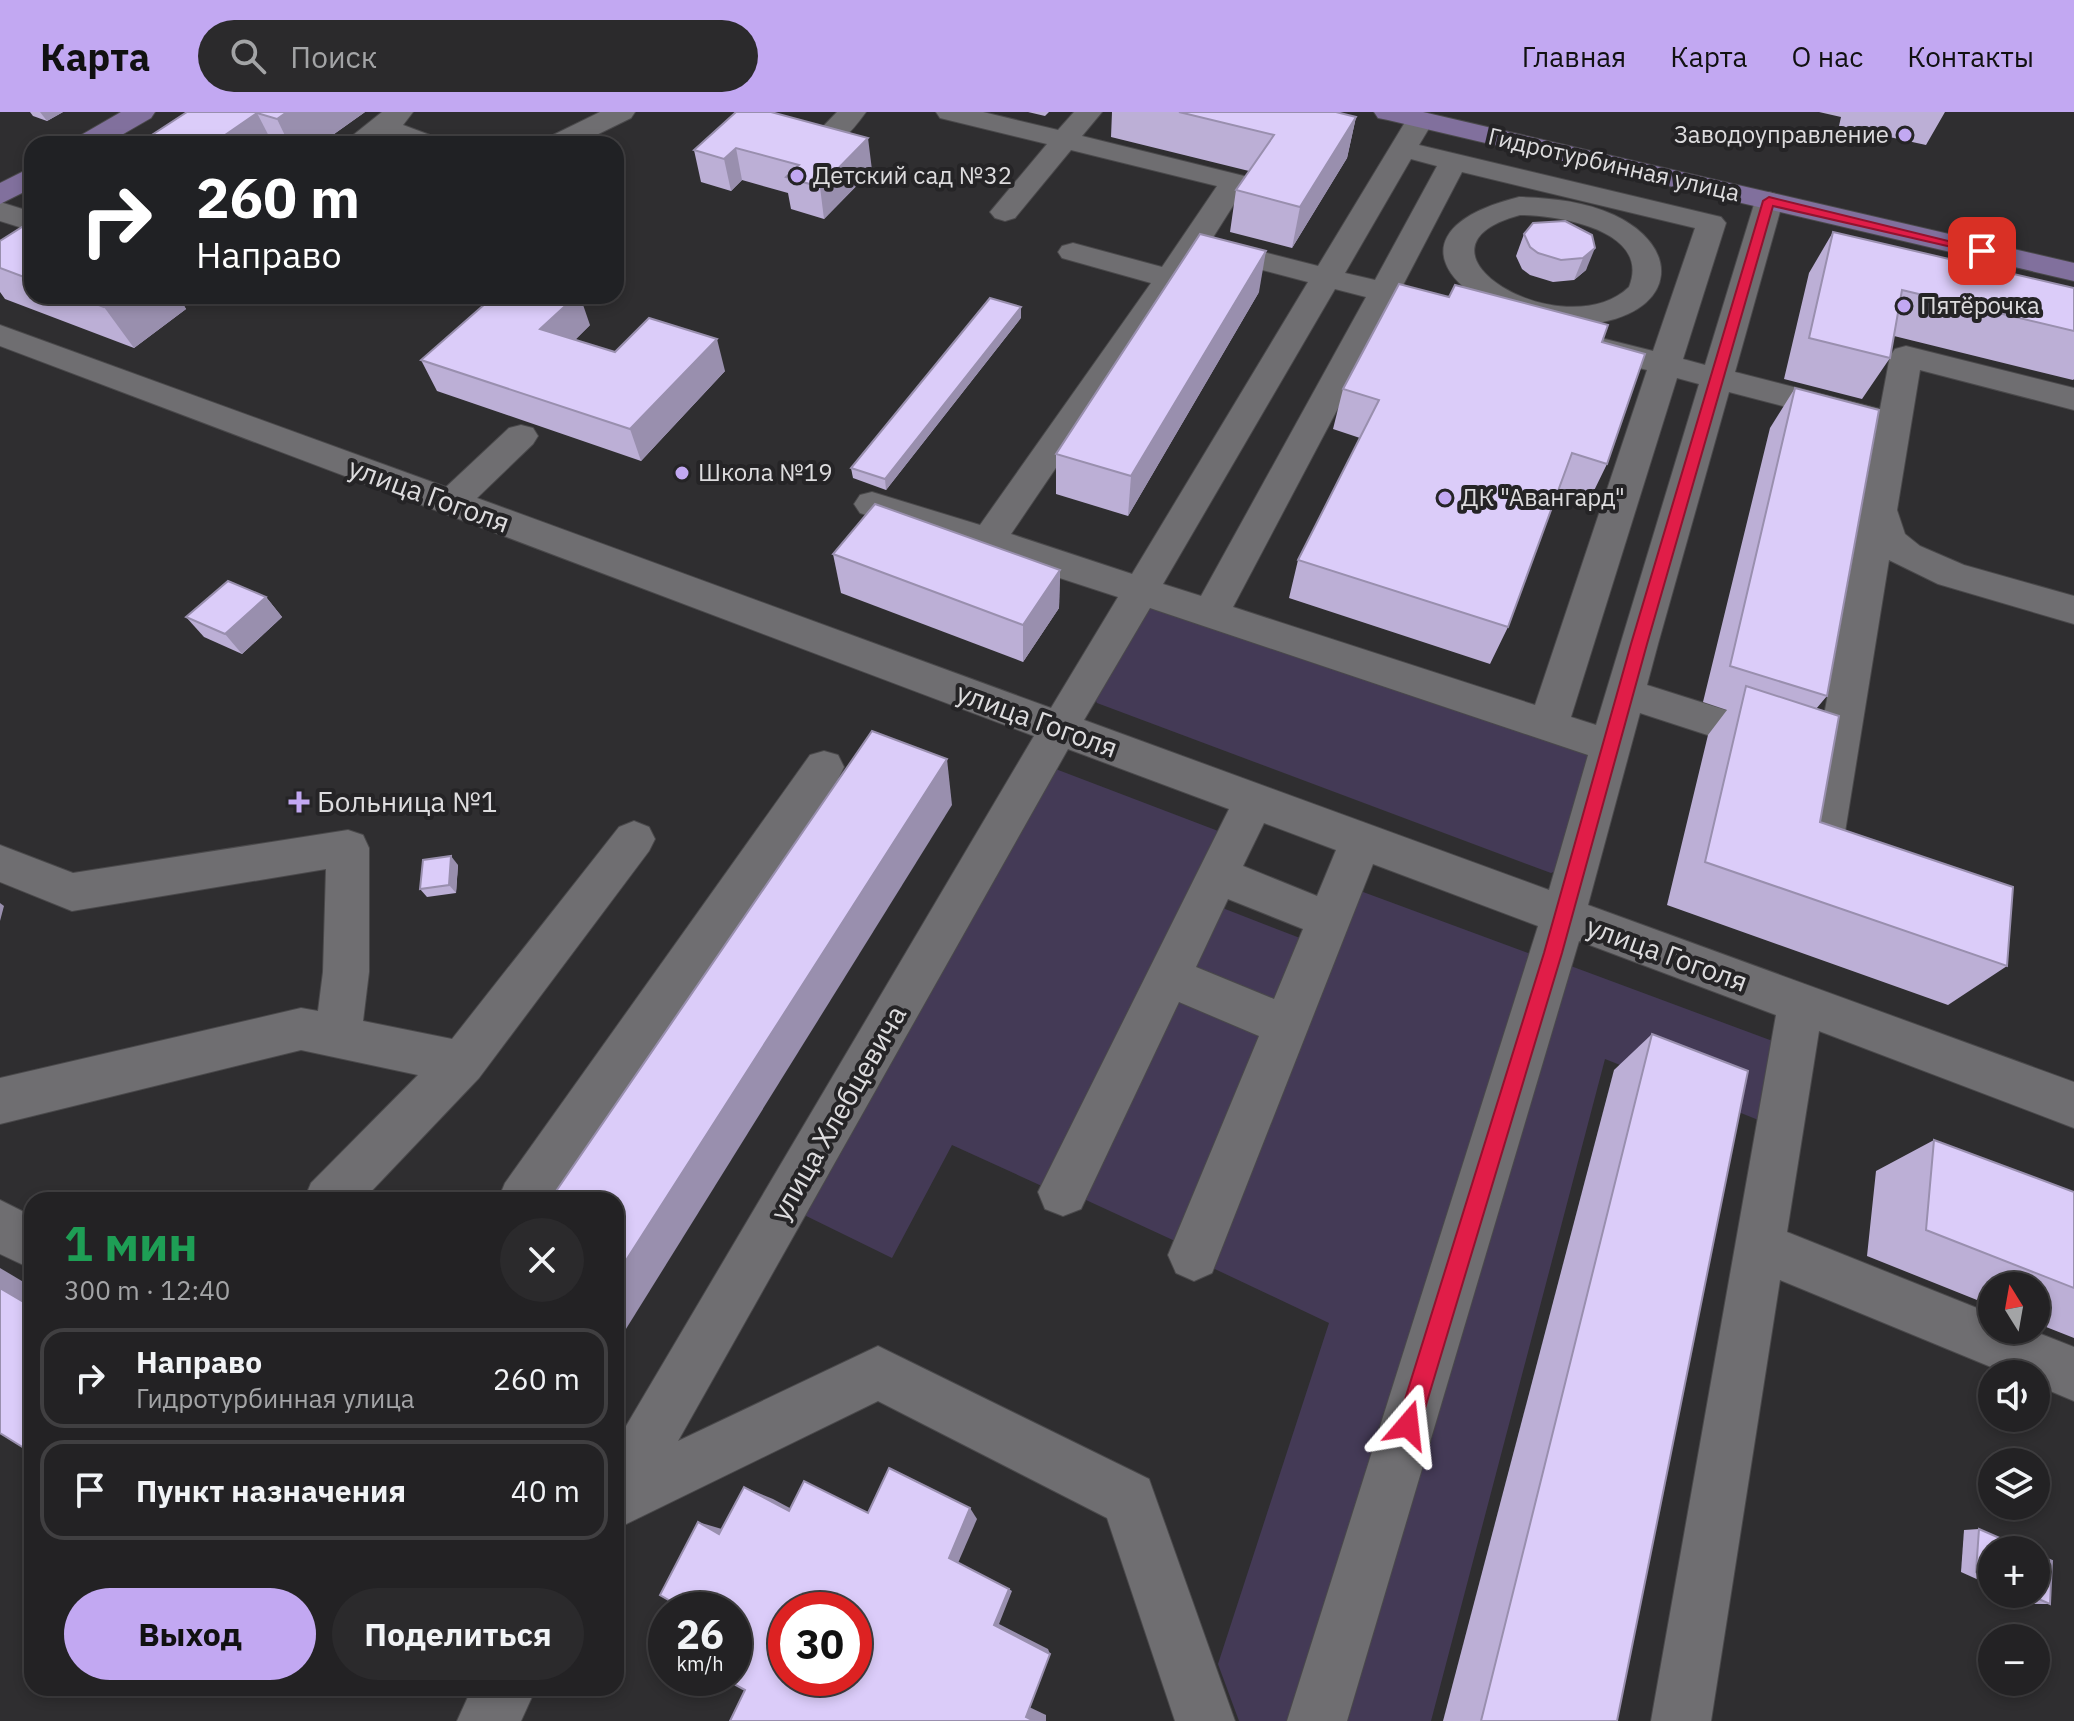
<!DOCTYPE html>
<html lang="ru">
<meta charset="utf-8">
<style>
body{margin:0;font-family:"IBM Plex Sans",sans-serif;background:#2b2a2c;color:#f1f3f6;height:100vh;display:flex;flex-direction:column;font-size:30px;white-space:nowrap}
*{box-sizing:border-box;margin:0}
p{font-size:26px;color:#a3a4a6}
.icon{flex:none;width:44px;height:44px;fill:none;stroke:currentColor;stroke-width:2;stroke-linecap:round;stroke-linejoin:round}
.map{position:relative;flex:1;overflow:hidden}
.side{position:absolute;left:24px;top:1080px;width:600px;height:504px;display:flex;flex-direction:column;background:#232224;border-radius:24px;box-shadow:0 4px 12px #0003,0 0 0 2px #403f41}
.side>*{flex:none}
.guide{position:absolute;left:24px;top:24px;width:600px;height:168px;border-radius:24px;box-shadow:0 4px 12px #0003,0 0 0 2px #403f41;background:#202124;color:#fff;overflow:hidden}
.needle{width:52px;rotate:349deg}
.tools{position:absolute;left:1978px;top:1160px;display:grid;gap:16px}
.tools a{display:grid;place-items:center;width:72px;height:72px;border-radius:50%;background:#232224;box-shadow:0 4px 12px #0003,0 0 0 2px #403f41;font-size:40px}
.speed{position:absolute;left:648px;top:1480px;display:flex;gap:16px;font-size:40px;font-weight:700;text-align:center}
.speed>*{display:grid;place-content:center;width:104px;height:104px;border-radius:50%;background:#232224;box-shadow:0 4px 12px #0003,0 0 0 2px #403f41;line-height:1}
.speed small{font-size:20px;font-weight:400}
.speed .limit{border:12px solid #d22;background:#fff;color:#111}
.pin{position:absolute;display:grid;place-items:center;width:68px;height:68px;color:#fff;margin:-34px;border-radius:16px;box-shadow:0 4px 12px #0006}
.me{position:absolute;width:88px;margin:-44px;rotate:17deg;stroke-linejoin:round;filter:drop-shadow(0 0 6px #0008)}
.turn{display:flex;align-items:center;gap:28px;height:168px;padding:0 40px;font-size:36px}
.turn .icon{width:104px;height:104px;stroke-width:2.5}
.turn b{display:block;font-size:56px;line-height:68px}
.round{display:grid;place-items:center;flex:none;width:84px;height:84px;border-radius:42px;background:#2b2a2c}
.head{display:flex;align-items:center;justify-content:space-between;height:136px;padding:0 40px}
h1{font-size:48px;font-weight:700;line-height:60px;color:#1e9e55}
.button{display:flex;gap:16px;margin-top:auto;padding:16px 40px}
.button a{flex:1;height:92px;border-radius:48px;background:#c2a8f2;color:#111;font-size:32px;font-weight:700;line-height:92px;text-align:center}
.button a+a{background:#2b2a2c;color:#f1f3f6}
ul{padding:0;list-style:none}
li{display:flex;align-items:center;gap:24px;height:100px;margin:0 16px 12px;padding:0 24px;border:4px solid #403f41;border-radius:24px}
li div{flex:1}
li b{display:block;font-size:30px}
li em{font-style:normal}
header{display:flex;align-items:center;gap:48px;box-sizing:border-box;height:112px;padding:0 40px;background:#c2a8f2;color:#111}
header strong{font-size:38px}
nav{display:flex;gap:44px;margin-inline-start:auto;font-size:28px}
.search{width:560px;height:72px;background:#2b2a2c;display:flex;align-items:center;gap:20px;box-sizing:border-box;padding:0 28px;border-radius:44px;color:#a3a4a6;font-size:30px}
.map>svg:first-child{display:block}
</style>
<header>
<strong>Карта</strong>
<div class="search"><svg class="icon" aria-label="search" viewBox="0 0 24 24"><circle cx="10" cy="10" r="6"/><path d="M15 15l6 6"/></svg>Поиск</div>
<nav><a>Главная</a><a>Карта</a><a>О нас</a><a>Контакты</a></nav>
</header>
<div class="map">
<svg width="2074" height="1609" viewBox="0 0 2074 1609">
<rect width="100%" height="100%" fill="#2f2e30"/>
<g fill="#443a56">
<polygon points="1144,493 1597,642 1565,756 1551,761 1097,591 1092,581"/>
<polygon points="1053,656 1226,722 1055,1080 952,1033 892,1146 794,1098"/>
<polygon points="1355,777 1536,844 1295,1609 1239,1609 1218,1552 1329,1211 1200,1150"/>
<polygon points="1220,795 1300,826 1270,897 1188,863"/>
<polygon points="1560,850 1786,934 1771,1013 1605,947 1431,1609 1329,1609"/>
<polygon points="1171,876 1277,921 1188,1135 1073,1082"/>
</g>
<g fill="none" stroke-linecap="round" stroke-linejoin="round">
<defs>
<g id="minor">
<polygon points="382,0 413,0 403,13 438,26 442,32 402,32 383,25 374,32 342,32"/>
<polygon points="600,0 635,0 631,6 578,32 543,32 547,26"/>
<path d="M837 0H866C853 18 834 42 811 37L807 31Z"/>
<path d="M936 0H983L1058 18 1074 0H1102L1082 24 1244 64 1248 70 1212 127 1318 154 1410 2H1430L1434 8 1419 33 1721 105 1726 111 1683 247 1705 253 1755 89 1759 83 1769 80 1779 83 1783 89 1735 260 1880 297 1890 244 1895 237 1906 234 2074 276V298L1920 258 1897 398 1905 422 1920 434 1964 453 2074 484V512L1938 472 1889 448 1845 720 1875 731 1881 744 1875 757C1852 765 1830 751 1807 743L1801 730 1876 318 1729 280 1658 532 1647 573 1789 618 1795 629 1789 640 1775 645 1640 601 1588 793 2074 970V1016L1819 919 1787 1120 1992 1202V1218H2031L2074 1235V1289L2036 1273V1262H2008L1780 1168 1711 1609H1651L1776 903 1579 829 1347 1609H1287L1538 814 1373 752 1212 1161 1194 1169 1176 1161 1168 1143 1259 924 1179 890 1081 1097 1063 1104 1045 1097 1038 1080 1229 697 1068 637 678 1329 878 1234 1149 1367 1235 1609H1175L1107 1406 878 1289 616 1417V1331L1034 624 0 234V213L446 375 509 316 521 313 533 316 538 324 533 332 477 386 1051 596 1118 485 860 401 854 392 860 383 872 380 980 413 1151 171 1062 146 1058 140 1062 134 1073 131 1162 155 1217 74 1071 38 1015 106 1005 109 995 106 990 100 995 94 1047 32 940 6ZM1411 47 1437 54 1375 168 1345 161ZM1462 60 1695 116 1653 239 1585 222 1574 225 1569 232 1574 239 1647 258 1535 593 1233 495 1393 192 1449 207 1460 204 1465 197 1460 190 1402 175ZM1201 142 1308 170 1132 462 1011 422ZM1335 177 1366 185 1201 484 1163 472ZM1677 266 1699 272 1596 613 1571 605ZM1150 496 1588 643 1549 778 1084 608ZM1264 711 1336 738 1317 784 1243 754ZM1228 787 1303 817 1274 887 1196 855Z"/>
<path d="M1519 85C1551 86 1584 89 1614 103 1680 134 1677 195 1603 210 1501 232 1351 127 1519 85ZM1520 103C1557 103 1652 118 1629 175 1564 237 1393 137 1520 103Z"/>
<polygon points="0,90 32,100 32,119 0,109"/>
<polygon points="824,639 838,643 844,655 838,667 552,1088 498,1088 505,1071 810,643"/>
<polygon points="634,709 649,715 655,727 649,739 479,966 363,1088 304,1088 311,1071 418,963 301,938 0,1012 0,966 301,896 318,899 323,860 326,757 72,799 0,770 0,733 73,761 348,718 363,723 369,736 369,860 363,909 452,927 619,715"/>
<polygon points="0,1088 32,1104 32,1157 0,1142"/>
<polygon points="472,1576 536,1576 521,1609 457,1609"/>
</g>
<g id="major">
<polygon points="121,0 155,0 151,6 106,32 72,32 76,26"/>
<polygon points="1374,0 1423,0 2074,151 2074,169 1388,8 1378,6"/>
<polygon points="32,55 32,76 0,92 0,71"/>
</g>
</defs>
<use href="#minor" stroke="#4a494b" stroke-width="2"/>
<use href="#major" stroke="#4a494b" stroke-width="2"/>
<use href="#minor" fill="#6f6e71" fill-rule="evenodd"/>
<use href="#major" fill="#81709d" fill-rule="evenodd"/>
</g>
<g fill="#bcafd6">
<polygon points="30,0 63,0 47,9 33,4"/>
<polygon points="187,0 365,0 320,32 138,32"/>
<polygon points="736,0 872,58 824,107 791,97 788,81 742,68 731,79 701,70 694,38"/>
<polygon points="1028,0 1049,0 1045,4"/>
<polygon points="1112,0 1336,0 1356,5 1347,46 1292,136 1230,120 1236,78 1249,59 1111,25"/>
<polygon points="1819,0 1945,0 1926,33 1839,14 1841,5"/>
<polygon points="32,111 32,184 178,184 186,197 134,236 5,187 0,180 0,129"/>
<polygon points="1833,120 2074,176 2074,267 2073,268 1894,224 1890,246 1862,287 1784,267 1809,161"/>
<polygon points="1524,122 1592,123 1586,158 1574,168 1553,170 1530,163 1522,157 1516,144"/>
<polygon points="1259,180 1128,404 1056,382 1056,342"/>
<polygon points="1021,206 886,378 853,366 851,356"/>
<polygon points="590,213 575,228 615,240 725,259 641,349 437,279 421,248"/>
<polygon points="1602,230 1607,352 1588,391 1556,382 1508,515 1490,552 1289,486 1298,448 1360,326 1333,317 1343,277"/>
<polygon points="1795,276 1827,584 1816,597 1820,710 2007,854 1948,893 1667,793 1708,623 1727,598 1703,590 1770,316"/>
<polygon points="833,442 1060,458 1059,496 1023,550 841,481"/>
<polygon points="266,485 282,505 242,542 204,525 186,505"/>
<polygon points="458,753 456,781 427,785 420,777"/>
<polygon points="1652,922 1617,1609 1443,1609 1614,958"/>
<polygon points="1934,1028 2074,1080 2074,1226 2036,1211 2036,1174 1992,1174 1992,1194 1867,1144 1876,1059"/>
<polygon points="1979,1417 1992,1438 1992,1474 1961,1460 1964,1418"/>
<polygon points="2010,1482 2036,1482 2050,1492 2034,1492"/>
</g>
<g fill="#998fae">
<polygon points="40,0 63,0 47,9"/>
<polygon points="287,0 365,0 320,32 289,32 277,7"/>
<polygon points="257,1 273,32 212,32"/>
<polygon points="1356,5 1347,46 1292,136 1300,95"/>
<polygon points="868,26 872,58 824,107 820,75"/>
<polygon points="736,36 742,68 731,79 724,47"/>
<polygon points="1595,136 1586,158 1574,168 1583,146"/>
<polygon points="1266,139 1259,180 1128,404 1131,364"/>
<polygon points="120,184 178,184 186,197 134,236 104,195"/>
<polygon points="576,184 580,184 590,213 553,249 540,217"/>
<polygon points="1021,195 1021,206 886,378 885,367"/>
<polygon points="717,227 725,259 641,349 630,317"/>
<polygon points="1060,458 1059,496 1023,550 1023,513"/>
<polygon points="266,485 282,505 242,542 225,522"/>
<polygon points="947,647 952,693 616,1233 616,1164"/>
<polygon points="451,744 458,753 456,781 449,773"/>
<polygon points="0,791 4,794 0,809"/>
<polygon points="0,1156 32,1175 32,1195 0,1176"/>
<polygon points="744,1375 773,1387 814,1409 789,1399"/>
<polygon points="970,1396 977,1407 958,1451 949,1446"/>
<polygon points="698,1410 732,1420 719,1422"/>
<polygon points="1009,1477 1012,1479 999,1512 1048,1537 1050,1542 994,1513"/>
<polygon points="1027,1594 1046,1603 1046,1609 1034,1609 1026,1605"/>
</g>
<g fill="#dbccf9" stroke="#998fae" stroke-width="2" fill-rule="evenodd">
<polygon points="187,0 287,0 277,7 257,1 212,32 138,32"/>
<polygon points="736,0 771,0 868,26 820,75 786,65 799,53 736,36 724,47 694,38"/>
<polygon points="1179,0 1336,0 1356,5 1300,95 1236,78 1274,23"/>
<polygon points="1565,109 1592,123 1595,136 1583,146 1561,148 1538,141 1530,135 1524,122 1533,111"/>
<polygon points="30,110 32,111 32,168 0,156 0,129"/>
<polygon points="1833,120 2074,176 2074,219 1902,178 1890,246 1809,226"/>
<polygon points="1200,122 1266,139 1131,364 1056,342"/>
<polygon points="1399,172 1449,185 1455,173 1608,213 1602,230 1645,242 1607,352 1572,341 1508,515 1298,448 1379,288 1343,277"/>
<polygon points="76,184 120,184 104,195"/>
<polygon points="494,184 576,184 540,217 615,240 649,206 717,227 630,317 421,248"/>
<polygon points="990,186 1021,195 885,367 851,356"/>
<polygon points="1795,276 1879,298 1827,584 1730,554"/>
<polygon points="875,392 1060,458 1023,513 833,442"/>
<polygon points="228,469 266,485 225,522 186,505"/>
<polygon points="1746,574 1839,604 1820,710 2013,775 2007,854 1705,750"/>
<polygon points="872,619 947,647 616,1164 616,1088 550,1088"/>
<polygon points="451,744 449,773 420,777 423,748"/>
<polygon points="1652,922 1748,959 1617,1609 1481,1609"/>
<polygon points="1934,1028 2074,1080 2074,1176 1926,1118"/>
<polygon points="0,1176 32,1195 32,1341 0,1321"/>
<path d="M889 1356 970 1396 949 1446 1009 1477 994 1513 1050 1542 1026 1605 1034 1609H730L745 1578 723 1566H734V1498H686L660 1483 698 1410 719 1422 744 1375 789 1399 804 1369 868 1401ZM786 1498H854V1566H786Z"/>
<polygon points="1979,1417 2027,1438 1992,1438 1992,1467 1976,1460"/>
<polygon points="2036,1442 2052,1449 2050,1492 2027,1482 2036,1482"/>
</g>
<polygon fill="#e11d48" stroke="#92132f" stroke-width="2" points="1769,85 1989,139 1982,142 1773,94 1647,532 1562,841 1420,1313 1416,1321 1408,1325 1400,1321 1397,1313 1544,841 1631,532 1763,89"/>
<g fill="#c2a8f2" stroke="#252426" stroke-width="3">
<circle cx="1905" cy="23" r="8"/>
<circle cx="797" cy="64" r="8"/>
<circle cx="1904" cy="194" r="8"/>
<circle cx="682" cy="361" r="8"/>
<circle cx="1445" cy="386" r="8"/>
<path d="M295 678h8v8h8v8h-8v8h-8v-8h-8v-8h8z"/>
</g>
<g text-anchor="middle" stroke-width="8" stroke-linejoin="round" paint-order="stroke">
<g font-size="24" fill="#dddcde" stroke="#252426" text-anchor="start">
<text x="1889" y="31" text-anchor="end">Заводоуправление</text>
<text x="813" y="72">Детский сад №32</text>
<text x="1920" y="202">Пятёрочка</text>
<text x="698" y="369">Школа №19</text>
<text x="1461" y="394">ДК "Авангард"</text>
</g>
<g font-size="24" fill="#dddcde" stroke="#252426">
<text transform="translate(1614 53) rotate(13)" y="8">Гидротурбинная улица</text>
</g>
<g font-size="28" fill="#dddcde" stroke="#252426">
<text transform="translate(429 383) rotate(20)" y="10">улица Гоголя</text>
<text transform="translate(1037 608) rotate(20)" y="10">улица Гоголя</text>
<text transform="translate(1667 842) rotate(20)" y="10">улица Гоголя</text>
<text transform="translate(838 1001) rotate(-60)" y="10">улица Хлебцевича</text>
</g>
<g font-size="28" fill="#dddcde" stroke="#252426" text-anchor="start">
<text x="317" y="700">Больница №1</text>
</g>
</g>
</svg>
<div class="tools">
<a><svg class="needle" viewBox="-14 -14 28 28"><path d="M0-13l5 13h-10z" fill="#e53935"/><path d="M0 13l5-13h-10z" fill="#a3a4a6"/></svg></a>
<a><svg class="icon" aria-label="sound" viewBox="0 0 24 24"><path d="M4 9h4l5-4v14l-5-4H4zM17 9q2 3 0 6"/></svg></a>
<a><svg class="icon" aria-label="layers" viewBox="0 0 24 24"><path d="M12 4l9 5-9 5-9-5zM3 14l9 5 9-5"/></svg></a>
<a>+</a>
<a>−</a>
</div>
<div class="speed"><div>26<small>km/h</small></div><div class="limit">30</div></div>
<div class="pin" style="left:1982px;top:139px;background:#d93025"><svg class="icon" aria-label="arrive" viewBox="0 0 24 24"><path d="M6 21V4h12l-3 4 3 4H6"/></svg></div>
<svg class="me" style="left:1408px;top:1313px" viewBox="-20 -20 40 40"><path d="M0-17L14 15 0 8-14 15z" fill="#e11d48" stroke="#fff" stroke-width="4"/></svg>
<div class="guide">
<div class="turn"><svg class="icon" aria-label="right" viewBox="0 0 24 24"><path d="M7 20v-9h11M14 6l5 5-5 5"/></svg><div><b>260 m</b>Направо</div></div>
</div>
<section class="side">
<div class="head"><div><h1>1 мин</h1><p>300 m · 12:40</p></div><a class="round"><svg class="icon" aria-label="close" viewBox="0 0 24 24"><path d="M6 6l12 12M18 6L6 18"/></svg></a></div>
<ul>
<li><svg class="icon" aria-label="right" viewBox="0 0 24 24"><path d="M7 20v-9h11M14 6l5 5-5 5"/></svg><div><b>Направо</b><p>Гидротурбинная улица</p></div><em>260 m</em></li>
<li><svg class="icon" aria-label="arrive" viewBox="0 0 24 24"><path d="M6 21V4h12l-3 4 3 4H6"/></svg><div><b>Пункт назначения</b></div><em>40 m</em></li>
</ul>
<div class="button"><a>Выход</a><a>Поделиться</a></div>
</section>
</div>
